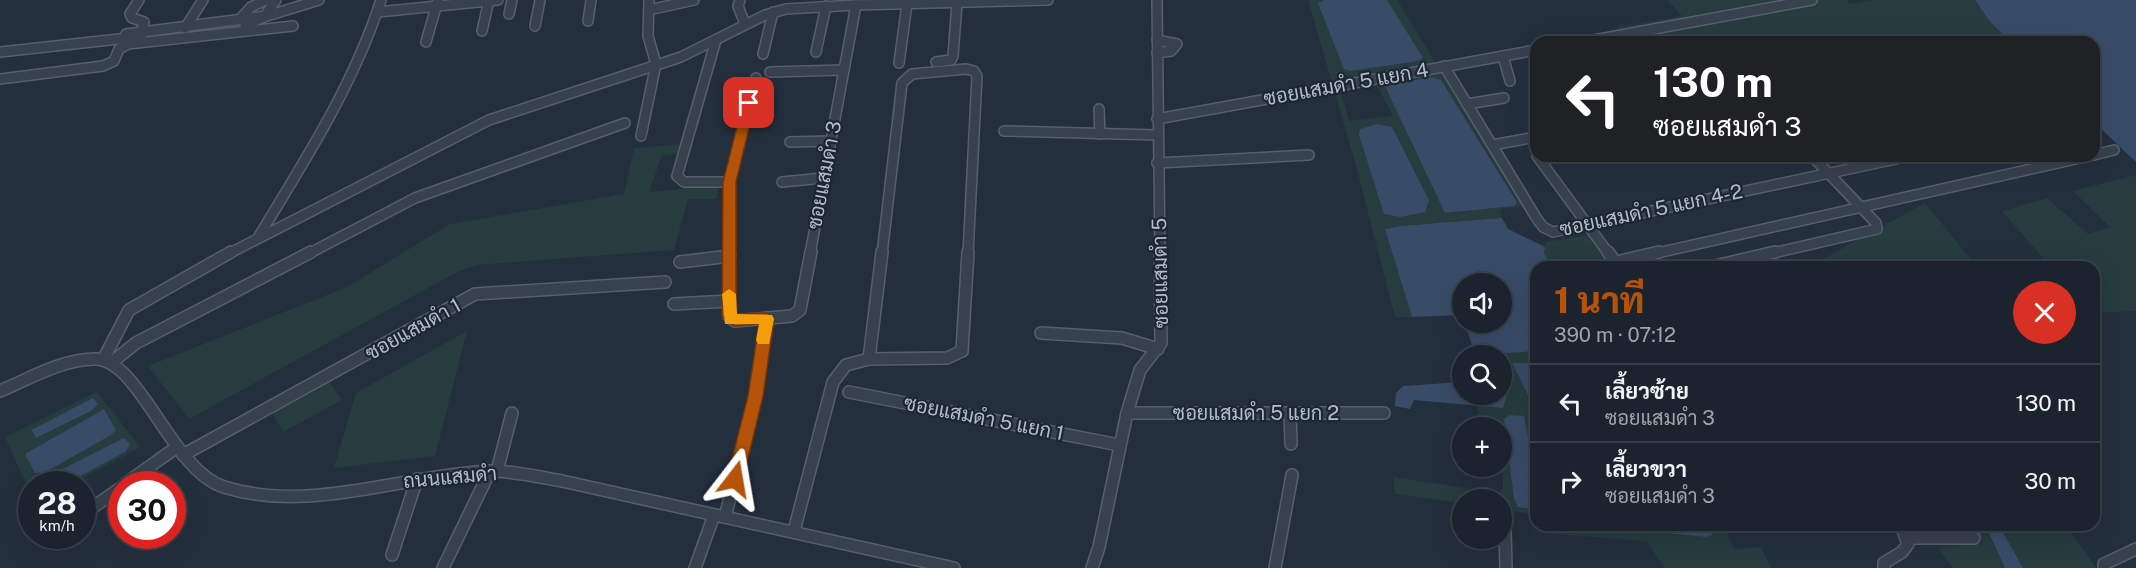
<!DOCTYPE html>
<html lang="th">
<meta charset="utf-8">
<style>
body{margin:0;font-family:"Public Sans",Sarabun,sans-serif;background:#242b36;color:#f1f3f6;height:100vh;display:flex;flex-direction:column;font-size:22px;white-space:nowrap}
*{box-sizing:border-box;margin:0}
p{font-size:20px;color:#a0a4aa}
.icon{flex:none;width:33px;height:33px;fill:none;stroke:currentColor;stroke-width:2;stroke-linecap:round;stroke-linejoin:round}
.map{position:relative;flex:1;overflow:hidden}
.drawer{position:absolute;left:1530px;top:261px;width:570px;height:270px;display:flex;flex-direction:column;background:#1b232e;border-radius:18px;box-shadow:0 6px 24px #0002,0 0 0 2px #39404a}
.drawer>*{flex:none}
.banner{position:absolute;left:1530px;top:36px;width:570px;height:126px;border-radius:18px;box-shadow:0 6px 24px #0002,0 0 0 2px #39404a;background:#202124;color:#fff;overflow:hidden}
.controls{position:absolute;left:1452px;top:273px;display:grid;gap:12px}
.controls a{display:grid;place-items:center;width:60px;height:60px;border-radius:50%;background:#1b232e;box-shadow:0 6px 24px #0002,0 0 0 2px #39404a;font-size:30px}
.speed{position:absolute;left:18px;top:471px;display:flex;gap:12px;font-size:30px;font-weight:700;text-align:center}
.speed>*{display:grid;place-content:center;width:78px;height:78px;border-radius:50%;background:#1b232e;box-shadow:0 6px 24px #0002,0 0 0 2px #39404a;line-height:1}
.speed small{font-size:15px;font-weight:400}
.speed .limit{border:9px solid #d22;background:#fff;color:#111}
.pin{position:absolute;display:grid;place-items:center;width:51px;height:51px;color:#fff;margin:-26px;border-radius:12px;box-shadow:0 3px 9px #0006}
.me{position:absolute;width:66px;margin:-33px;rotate:14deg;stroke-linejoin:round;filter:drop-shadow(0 0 4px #0008)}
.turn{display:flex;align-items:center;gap:21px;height:126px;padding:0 24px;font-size:27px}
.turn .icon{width:78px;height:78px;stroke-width:2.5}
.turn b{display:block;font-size:42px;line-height:51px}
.round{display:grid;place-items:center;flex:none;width:63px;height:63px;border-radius:32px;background:#242b36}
.head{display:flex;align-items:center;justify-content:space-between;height:102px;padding:0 24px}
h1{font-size:36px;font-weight:800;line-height:45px;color:#b45309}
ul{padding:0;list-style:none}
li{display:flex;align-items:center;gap:18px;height:78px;padding:0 24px;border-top:2px solid #39404a}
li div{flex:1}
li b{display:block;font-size:22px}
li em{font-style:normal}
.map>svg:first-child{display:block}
</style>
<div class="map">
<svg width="2136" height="568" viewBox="0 0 2136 568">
<rect width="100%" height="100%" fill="#242f3e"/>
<g fill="#263c3f" fill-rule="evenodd">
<path d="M1308 0H1324L1318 3 1422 58 1387 0H1397L1524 207 1500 209 1502 218 1400 226 1386 229 1412 317H1395L1356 166ZM1441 80 1517 201 1515 206 1445 213ZM1376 83 1393 116 1349 121 1340 88Z"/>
<polygon points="1667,0 1846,0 1850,4 1874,0 1975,0 1990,22 2011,42 1629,42 1617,27 1682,16"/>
<polygon points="683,144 680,154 662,155 649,192 682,189 684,185 719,185 716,199 688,199 674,250 476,265 459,271 189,419 148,366 347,287 450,224 624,194 634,148"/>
<polygon points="2136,175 2136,311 2094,313 2094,267 2051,267 2002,211 2047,198 2088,234 2110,227 2073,191"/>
<polygon points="1925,203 1977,267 1810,267 1808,263 1821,260"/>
<polygon points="1588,235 1612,267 1552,267 1544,253 1546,242"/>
<polygon points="467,331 435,456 334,468 356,393"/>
<polygon points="1536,351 1536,363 1512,363 1536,410 1536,476 1524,416 1536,515 1502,509 1502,500 1462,500 1462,503 1395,494 1393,477 1499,493 1503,488 1502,428 1498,427 1497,418 1478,416 1477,405 1503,407 1502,356 1494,355 1493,353"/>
<polygon points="328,380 342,400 283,432 272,412"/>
<path d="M97 392 140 447 72 484H66L125 452 46 477 44 484H32L31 495 5 437ZM93 398 98 403 91 411 36 438 31 430ZM104 409 116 430 111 435 46 472 35 473 26 454Z"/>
<polygon points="1539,525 1588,525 1706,537 1713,529 1712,525 1723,525 1734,549 1761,547 1771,568 1665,568 1646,541 1540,533"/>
<polygon points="1972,525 1984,525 2005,568 1953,568 1938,548 1983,543"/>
<polygon points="1999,525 2066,525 2096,568 2108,565 2110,568 2023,568"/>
</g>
<g fill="#394c67">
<polygon points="1324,0 1387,0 1423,58 1418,61 1350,71 1344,69 1318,3"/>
<polygon points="1975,0 2136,0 2136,162 2094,122 2094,42 2011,42 1990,22"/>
<polygon points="1432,77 1441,80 1517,202 1515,206 1445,213 1385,86"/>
<polygon points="1377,124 1392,127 1429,200 1425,212 1400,217 1384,214 1359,135 1360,129"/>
<polygon points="1502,218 1508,229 1545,247 1544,253 1552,267 1536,267 1536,351 1475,355 1465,323 1502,322 1502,284 1462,284 1462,315 1412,317 1385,229 1400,226"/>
<polygon points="1512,363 1536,363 1536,410 1535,409"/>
<polygon points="1502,371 1506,398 1503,408 1414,400 1410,409 1395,406 1396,393 1403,386 1462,382 1462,394 1502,394"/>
<polygon points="93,398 98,404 91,411 36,438 31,430"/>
<polygon points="104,409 116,430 111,435 46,472 35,473 25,454"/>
<polygon points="1510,415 1524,416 1536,476 1535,509 1518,507 1514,498 1504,419"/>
<polygon points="124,438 130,444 125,452 66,484 44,484 45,478"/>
<polygon points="1588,525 1712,525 1712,535 1706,537"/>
<polygon points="1985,525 1999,525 2023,568 2005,568"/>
</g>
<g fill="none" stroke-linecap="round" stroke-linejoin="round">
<defs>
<g id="minor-far1">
<polyline points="139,0 130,14 132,18 144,22 141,36"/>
<polyline points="740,0 738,6 745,24"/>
<polyline points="1157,0 1160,254"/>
<polyline points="649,10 694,0"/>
<polyline points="378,12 498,0"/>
<polyline points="509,14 512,0"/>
<polyline points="241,18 251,7 266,0"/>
<polyline points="588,21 591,0"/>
<polyline points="245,25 264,17 276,0"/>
<polyline points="535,26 540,0"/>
<polyline points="185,28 203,0"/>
<polyline points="482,31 489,0"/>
<polyline points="126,34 267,16 319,0"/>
<polyline points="716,40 677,176 684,182 729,182"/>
<polyline points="1157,40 1177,44 1171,51 1157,53"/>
<polyline points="426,42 438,0"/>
<polyline points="1583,42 1812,0"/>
<polyline points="0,52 137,37"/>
<polyline points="816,52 826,6"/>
<polyline points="763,54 773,12"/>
<polyline points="1503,56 1510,81"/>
<polyline points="936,62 951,60 953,56 957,3"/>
<polyline points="899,63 907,4"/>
<polyline points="1444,66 1537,219 1543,227 1553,232 1910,156"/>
<polyline points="770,72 844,70"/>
<polyline points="0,79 103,66 114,61 119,49 128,44 293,26"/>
<polyline points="1467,104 1504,98"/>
<polyline points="1099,109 1100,134"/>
<polyline points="1157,119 1536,50"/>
<polyline points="1004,131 1157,135"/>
<polyline points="641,136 656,64 648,36 649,0"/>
<polyline points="790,142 831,141"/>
<polyline points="1492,145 1536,137"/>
<polyline points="2094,155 2114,150"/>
<polyline points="1537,156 1609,254"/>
<polyline points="1157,163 1309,155"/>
<polyline points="782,182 823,178"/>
<path d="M259 236C305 160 353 86 381 0"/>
<polyline points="228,254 489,120 681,57 765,15 786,9 856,5 1048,0"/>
<polyline points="308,254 415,198 625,123"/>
<polyline points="729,254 729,182 756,78"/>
<polyline points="810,254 856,5"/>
<polyline points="882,254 902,83 912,74 966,69 974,71 977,76 968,254"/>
<polyline points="1653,254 2089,156"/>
<polyline points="1769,254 1877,229 1876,223 1812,156"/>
</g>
<g id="minor">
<polyline points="729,252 729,316 735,321 792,316 800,310 811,252"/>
<polyline points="1608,252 1619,267"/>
<polyline points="680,262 730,256"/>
<polyline points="1616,262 1659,252"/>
<polyline points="1711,267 1775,252"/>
<polyline points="674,304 729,301"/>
<polyline points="1041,333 1122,338 1158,349"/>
<polyline points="869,359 882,252"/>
<polyline points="869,359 947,358 962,351 968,252"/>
<polyline points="103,360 129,310 231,252"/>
<polyline points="111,363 136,343 311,252"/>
<path d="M0 391C29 379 62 359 95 359 140 359 171 470 224 487 310 514 403 475 490 471 514 471 539 477 562 481L954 568"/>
<polyline points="849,392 1119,445"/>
<polyline points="1127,413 1384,413"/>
<polyline points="1290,414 1291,444"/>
<polyline points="183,455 475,294 665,282"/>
<polyline points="497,471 512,413"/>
<polyline points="125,484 177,447"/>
<polyline points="82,515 122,487"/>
<polyline points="725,517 756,395 767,319"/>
<polyline points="1505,530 1506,568"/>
<polyline points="794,531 833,382 846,365 869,359"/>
<polyline points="1909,538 1974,538"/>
<polyline points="392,555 417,479"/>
<polyline points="443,568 490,471"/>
<polyline points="695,568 714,515"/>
<polyline points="1092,568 1099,547 1127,413 1140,370 1161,343 1160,252"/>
<polyline points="1275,568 1292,475"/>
<polyline points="1884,568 1884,563 1902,552 1908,544 1901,525"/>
<polyline points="2104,568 2104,564 2136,549"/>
</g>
</defs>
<use href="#minor-far1" stroke="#565f6c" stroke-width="12"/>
<use href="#minor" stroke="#565f6c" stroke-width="14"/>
<use href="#minor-far1" stroke="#38414e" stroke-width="9"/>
<use href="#minor" stroke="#38414e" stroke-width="11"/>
</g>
<polygon fill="#b45309" stroke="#753606" stroke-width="1.5" points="749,99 755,103 736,182 736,314 767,313 774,319 763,396 743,479 741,483 735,485 730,483 727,479 748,396 759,324 735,326 722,316 723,182 743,103"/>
<polygon fill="#f59e0b" points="729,289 736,294 737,314 772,315 774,319 769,344 758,344 756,340 759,324 725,324 722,294"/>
<g text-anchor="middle" stroke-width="4.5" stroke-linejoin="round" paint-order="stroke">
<g font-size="20" fill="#b4bcc9" stroke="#1d2633">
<text transform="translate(1346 84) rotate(-10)" y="7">ซอยแสมดำ 5 แยก 4</text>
<text transform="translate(824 175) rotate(-79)" y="7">ซอยแสมดำ 3</text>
<text transform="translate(1651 210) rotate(-12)" y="7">ซอยแสมดำ 5 แยก 4-2</text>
<text transform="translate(1160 273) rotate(-91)" y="7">ซอยแสมดำ 5</text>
<text transform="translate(413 329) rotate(-29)" y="7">ซอยแสมดำ 1</text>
<text x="1256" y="420">ซอยแสมดำ 5 แยก 2</text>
<text transform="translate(984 418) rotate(11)" y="7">ซอยแสมดำ 5 แยก 1</text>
<text transform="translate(450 477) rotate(-5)" y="7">ถนนแสมดำ</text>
</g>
</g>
</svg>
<div class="controls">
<a><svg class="icon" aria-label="sound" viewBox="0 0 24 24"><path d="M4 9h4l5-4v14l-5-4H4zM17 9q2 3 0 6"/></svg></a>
<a><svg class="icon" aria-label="search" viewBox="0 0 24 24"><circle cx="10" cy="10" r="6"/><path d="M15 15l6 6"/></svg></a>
<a>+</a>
<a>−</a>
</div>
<div class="speed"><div>28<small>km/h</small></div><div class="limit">30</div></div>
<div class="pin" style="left:749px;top:103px;background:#d93025"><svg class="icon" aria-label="arrive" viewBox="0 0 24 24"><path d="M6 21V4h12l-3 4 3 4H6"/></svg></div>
<svg class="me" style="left:735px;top:479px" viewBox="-20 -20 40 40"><path d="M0-17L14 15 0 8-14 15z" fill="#b45309" stroke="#fff" stroke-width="4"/></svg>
<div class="banner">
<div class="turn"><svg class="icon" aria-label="left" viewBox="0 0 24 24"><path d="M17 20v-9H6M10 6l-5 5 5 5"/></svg><div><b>130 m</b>ซอยแสมดำ 3</div></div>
</div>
<section class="drawer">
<div class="head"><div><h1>1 นาที</h1><p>390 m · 07:12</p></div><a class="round" style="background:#d93025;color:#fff"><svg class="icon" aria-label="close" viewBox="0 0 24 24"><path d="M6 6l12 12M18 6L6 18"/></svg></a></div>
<ul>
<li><svg class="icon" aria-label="left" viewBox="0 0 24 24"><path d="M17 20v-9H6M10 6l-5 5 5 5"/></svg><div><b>เลี้ยวซ้าย</b><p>ซอยแสมดำ 3</p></div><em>130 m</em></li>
<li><svg class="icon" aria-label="right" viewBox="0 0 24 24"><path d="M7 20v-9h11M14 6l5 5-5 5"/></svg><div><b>เลี้ยวขวา</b><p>ซอยแสมดำ 3</p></div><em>30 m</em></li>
</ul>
</section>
</div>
